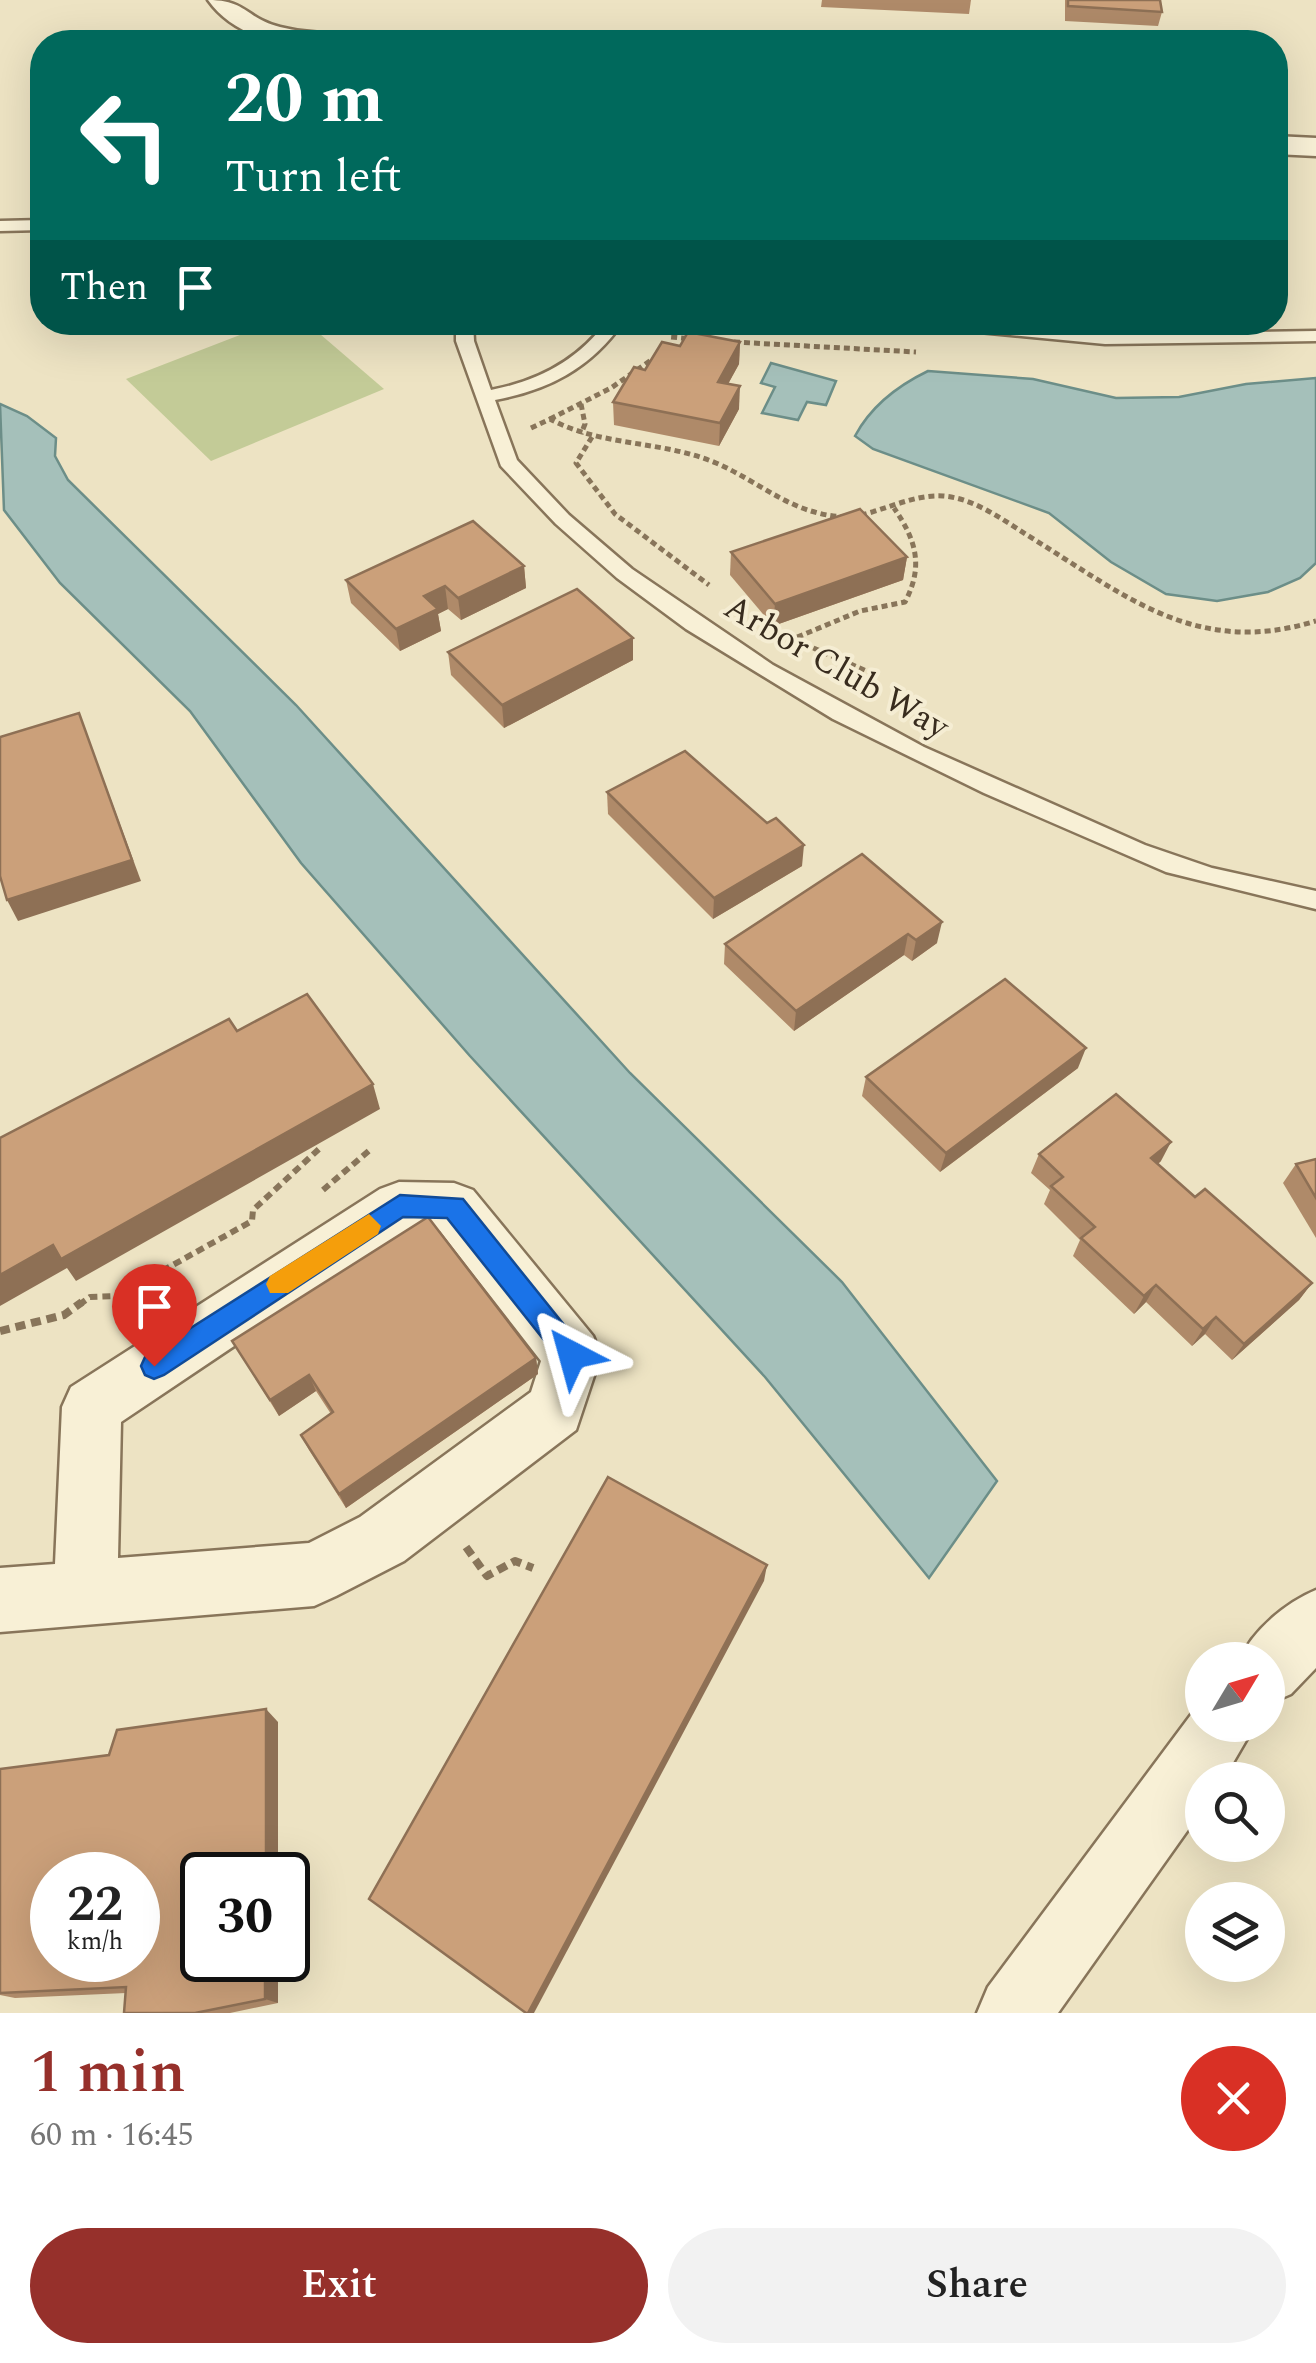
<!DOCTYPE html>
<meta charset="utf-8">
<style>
body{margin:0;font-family:Spectral,serif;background:#f2f2f2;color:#222;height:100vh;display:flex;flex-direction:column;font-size:38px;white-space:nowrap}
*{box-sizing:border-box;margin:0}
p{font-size:32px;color:#767676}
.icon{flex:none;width:55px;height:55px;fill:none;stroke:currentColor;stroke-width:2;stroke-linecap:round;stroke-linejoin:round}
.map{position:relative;height:2013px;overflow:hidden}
.sheet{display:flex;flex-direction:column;background:#fff;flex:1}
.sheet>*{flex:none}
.top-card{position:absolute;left:30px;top:30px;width:1258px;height:305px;border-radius:40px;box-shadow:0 10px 40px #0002;background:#00695c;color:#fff;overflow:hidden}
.needle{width:65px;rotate:52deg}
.controls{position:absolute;left:1185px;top:1642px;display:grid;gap:20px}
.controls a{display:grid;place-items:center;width:100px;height:100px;border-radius:50%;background:#fff;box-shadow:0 10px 40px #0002;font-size:50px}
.speed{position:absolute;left:30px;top:1852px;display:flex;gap:20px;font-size:50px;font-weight:700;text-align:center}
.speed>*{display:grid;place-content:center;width:130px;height:130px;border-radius:50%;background:#fff;box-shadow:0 10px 40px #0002;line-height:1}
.speed small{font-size:25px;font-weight:400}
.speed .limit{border:5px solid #111;border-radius:15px;background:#fff;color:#111}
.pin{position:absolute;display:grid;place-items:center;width:85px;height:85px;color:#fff;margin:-102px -42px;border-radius:50% 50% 50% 0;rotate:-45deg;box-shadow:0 0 10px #0007}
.pin .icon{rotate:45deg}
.me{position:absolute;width:110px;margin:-55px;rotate:321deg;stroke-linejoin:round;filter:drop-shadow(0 0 8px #0008)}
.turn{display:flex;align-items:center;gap:35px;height:210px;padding:0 30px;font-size:45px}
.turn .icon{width:130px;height:130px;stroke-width:2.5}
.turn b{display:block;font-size:70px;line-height:85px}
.then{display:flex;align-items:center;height:95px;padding:0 30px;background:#0003;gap:20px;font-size:38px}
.round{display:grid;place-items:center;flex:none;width:105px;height:105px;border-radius:52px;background:#f2f2f2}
.head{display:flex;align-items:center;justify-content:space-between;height:170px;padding:0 30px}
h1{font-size:60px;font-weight:600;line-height:75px;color:#96302b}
.button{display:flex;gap:20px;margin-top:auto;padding:20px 30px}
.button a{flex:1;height:115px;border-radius:60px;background:#96302b;color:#fff;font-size:40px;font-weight:600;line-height:115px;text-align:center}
.button a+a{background:#f2f2f2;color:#222}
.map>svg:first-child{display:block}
</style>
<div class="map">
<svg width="1316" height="2013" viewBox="0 0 1316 2013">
<rect width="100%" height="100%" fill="#ede3c3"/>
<polygon fill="#c3cb97" points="306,322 384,389 211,461 126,379 271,323"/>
<g fill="#a5c0ba" stroke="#6c8e88" stroke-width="2.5">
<polygon points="771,363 836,381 826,405 807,402 798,420 762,413 775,387 761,383"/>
<path d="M928 371 1033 379 1116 398 1179 397 1246 384 1316 378V563L1300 578 1268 592 1217 601 1166 594 1111 562 1049 513 873 449 855 436C871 406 897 386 928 371Z"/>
<polygon points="0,404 27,416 56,438 55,456 68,480 296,705 630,1073 842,1282 997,1481 929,1578 765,1377 470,1056 301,863 190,711 60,583 4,510"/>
</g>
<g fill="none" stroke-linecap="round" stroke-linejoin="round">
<defs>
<g id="lane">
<polygon points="42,220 42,230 0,231 0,221"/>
<path d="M456 322H473L474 341 491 390C538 381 577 361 606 322H623C591 368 549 390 495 400L517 460 569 515 632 569 773 665 924 747 1145 845 1212 868 1316 891V909L1166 872 984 793 833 719 686 629 617 578 556 524 501 466 456 341Z"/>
<polygon points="919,322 986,322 1105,334 1316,331 1316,341 1105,344 927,327"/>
</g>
<g id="street">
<path d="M208 0C247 0 245 18 280 27 311 35 345 33 377 34L391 42C330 46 248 56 208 0Z"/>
<polygon points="1275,136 1316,138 1316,156 1275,154"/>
<path d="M399 1182 454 1183 473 1190 593 1336 601 1355 576 1430 404 1561 336 1596 314 1606 0 1632V1568L55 1564 62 1407 71 1387 380 1189ZM407 1230 440 1231 541 1361 531 1392 360 1517 309 1543 118 1558 121 1422Z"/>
<path d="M1316 1590V1668L1291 1694 1268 1704V1660H1240C1252 1630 1287 1602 1316 1590Z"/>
<polygon points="1202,1700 1202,1725 1255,1725 1223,1780 1202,1780 1202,1810 1058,2013 977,2013 988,1987"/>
</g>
</defs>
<use href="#lane" stroke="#88755a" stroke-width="5"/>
<use href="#street" stroke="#88755a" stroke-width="5"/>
<polyline stroke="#88755a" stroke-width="4" stroke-dasharray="5 2.5" stroke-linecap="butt" points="674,330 677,322"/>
<g stroke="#88755a" stroke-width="5" stroke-dasharray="6 4" stroke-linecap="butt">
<polyline points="675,328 671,337 692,339"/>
<polyline points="734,342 916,352"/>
<polyline points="581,404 585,424 581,434"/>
<polyline points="550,419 611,388 654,358"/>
<path d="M531 428 550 419C602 447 662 440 716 463 762 483 791 514 844 517"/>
<polyline points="592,437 576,463 615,514 709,585"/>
<path d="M861 515C887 509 916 494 943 496 973 498 1002 519 1027 535 1125 595 1195 658 1316 621"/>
<polyline points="795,640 871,673"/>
<path d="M788 641 860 611 905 602C924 566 916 540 894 508"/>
</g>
<g stroke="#88755a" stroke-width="6" stroke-dasharray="8 5" stroke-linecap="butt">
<polyline points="323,1190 371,1149"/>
<polyline points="117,1296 252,1221 253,1210 319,1149"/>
<polyline points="79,1305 90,1297 117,1296 123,1305"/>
</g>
<g stroke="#88755a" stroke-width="8" stroke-dasharray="10 6" stroke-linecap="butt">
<polyline points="121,1302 133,1320"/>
<polyline points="0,1331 64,1315 82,1302"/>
<polyline points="466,1547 487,1576 515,1561 533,1568"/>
</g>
<use href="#lane" fill="#f8f0d6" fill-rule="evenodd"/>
<use href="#street" fill="#f8f0d6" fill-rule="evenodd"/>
</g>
<g fill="#af8a69">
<polygon points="822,0 971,0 969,14 821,7"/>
<polygon points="1065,0 1160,0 1162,12 1158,26 1065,21"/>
<polygon points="740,342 739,364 728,384 739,409 719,446 614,425 613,402 645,370"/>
<polygon points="731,552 907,557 903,580 773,626 730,575"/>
<polygon points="524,566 526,588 461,620 448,609 438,614 441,631 400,651 351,603 346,580"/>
<polygon points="448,652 633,660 504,728 451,675"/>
<polygon points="607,792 767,823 802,866 713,919 608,814"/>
<polygon points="862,854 937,943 912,961 904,955 794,1031 724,964 725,944"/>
<polygon points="1078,1068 940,1172 862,1096 866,1077"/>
<polygon points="1039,1154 1161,1161 1158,1164 1195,1197 1312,1283 1299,1300 1232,1360 1205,1334 1192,1346 1146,1302 1134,1314 1073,1256 1080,1240 1044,1204 1050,1190 1031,1173"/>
<polygon points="1316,1159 1316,1238 1283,1183 1296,1164"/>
<polygon points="232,1341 536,1358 538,1374 346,1508 309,1450 301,1435 331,1414 316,1391 279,1416"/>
<polygon points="278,1722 278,1875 202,1875 278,2003 230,2013 124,2013 126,1993 15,1998 0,1995 0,1769 109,1755"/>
</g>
<g fill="#8e7055">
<polygon points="740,342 739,364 717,404 718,382"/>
<polygon points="740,386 739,409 719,446 720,423"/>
<polygon points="907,557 903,580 773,626 775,604"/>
<polygon points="524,566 526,588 461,620 458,598"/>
<polygon points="445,586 448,609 438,614 441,631 400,651 396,629 424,596"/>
<polygon points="633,638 633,660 504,728 502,705"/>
<polygon points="79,713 141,881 18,921 7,900"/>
<polygon points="804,845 802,866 713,919 714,898"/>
<polygon points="942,922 937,943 912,961 916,940"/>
<polygon points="908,934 904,955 794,1031 796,1011"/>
<polygon points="1086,1048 1078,1068 940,1172 946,1153"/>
<polygon points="373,1084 380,1109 76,1281 67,1268 0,1306 0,1275 53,1245"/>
<polygon points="1171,1142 1161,1161 1142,1177 1151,1158"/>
<polygon points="1312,1283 1299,1300 1232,1360 1244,1344"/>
<polygon points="1156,1285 1146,1302 1134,1314 1144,1296"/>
<polygon points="1216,1317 1205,1334 1192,1346 1203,1329"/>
<polygon points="536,1358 538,1374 346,1508 339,1494"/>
<polygon points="309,1375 316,1391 279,1416 270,1400"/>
<polygon points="767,1565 764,1581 534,2013 528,2013"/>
<polygon points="266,1709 278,1722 278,1875 266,1875"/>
<polygon points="265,1960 278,1960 278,2003 265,1999"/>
</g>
<g fill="#cba07a" stroke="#8e7055" stroke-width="2.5" fill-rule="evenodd">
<polygon points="1068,0 1160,0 1162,12 1068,6"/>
<polygon points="688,332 740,342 718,382 740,386 720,423 613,402 634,367 645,370 662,342 680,346"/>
<polygon points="860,509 907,557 775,604 731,552"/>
<polygon points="473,521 524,566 458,598 445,586 424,596 438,609 396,629 346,580"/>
<polygon points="577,589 633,638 502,705 448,652"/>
<polygon points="79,713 132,860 7,900 0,876 0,737"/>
<polygon points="685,751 767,823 776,818 804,845 714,898 607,792"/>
<polygon points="862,854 942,922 916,940 908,934 796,1011 725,944"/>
<polygon points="1005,979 1086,1048 946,1153 866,1077"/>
<polygon points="307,994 373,1084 61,1259 53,1245 0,1275 0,1138 229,1019 237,1031"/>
<polygon points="1116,1094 1171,1142 1151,1158 1195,1197 1205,1189 1312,1283 1244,1344 1216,1317 1203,1329 1156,1285 1144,1296 1081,1238 1095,1227 1051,1186 1063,1177 1039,1154"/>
<polygon points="1316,1159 1316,1198 1296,1164"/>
<polygon points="428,1217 536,1358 339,1494 301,1435 333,1412 309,1375 270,1400 232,1341"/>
<polygon points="608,1477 767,1565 528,2013 526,2013 369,1899"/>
<path d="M266 1709V1875H202V1960H265V1999L195 2013H124L126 1987 0 1993V1769L109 1755 117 1730ZM52 1875H138V1960H52Z"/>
</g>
<polygon fill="#1a73e8" stroke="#114b97" stroke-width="2.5" points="400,1195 463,1199 581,1346 585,1355 581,1364 572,1368 563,1364 447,1218 403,1217 164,1375 154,1379 145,1375 141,1366 145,1357"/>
<polygon fill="#f59e0b" points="369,1214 381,1226 378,1234 288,1293 270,1293 266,1284 270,1276"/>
<g text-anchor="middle" stroke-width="8" stroke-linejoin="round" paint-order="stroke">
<g font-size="35" fill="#382c1e" stroke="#f5edd3">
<text transform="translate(837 666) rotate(30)" y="12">Arbor Club Way</text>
</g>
</g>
</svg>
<div class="controls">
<a><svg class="needle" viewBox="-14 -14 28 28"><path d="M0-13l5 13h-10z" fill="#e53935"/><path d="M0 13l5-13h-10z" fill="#767676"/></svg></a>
<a><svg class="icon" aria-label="search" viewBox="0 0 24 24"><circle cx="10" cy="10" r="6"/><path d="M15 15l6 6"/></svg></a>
<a><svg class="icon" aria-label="layers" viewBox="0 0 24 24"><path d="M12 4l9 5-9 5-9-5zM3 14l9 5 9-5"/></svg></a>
</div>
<div class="speed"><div>22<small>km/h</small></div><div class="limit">30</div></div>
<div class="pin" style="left:154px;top:1366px;background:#d93025"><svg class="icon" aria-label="arrive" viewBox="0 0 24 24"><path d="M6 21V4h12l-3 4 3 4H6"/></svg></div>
<svg class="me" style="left:572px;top:1355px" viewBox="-20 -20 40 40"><path d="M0-17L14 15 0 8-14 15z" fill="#1a73e8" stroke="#fff" stroke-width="4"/></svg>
<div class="top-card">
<div class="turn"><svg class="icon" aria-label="left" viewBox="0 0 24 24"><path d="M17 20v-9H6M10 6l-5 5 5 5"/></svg><div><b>20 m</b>Turn left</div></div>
<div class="then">Then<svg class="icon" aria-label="arrive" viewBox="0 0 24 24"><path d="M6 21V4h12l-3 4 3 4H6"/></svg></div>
</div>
</div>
<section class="sheet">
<div class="head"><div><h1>1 min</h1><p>60 m · 16:45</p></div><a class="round" style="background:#d93025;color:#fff"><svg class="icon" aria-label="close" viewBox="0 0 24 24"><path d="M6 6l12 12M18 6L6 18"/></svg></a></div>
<div class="button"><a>Exit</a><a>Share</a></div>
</section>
